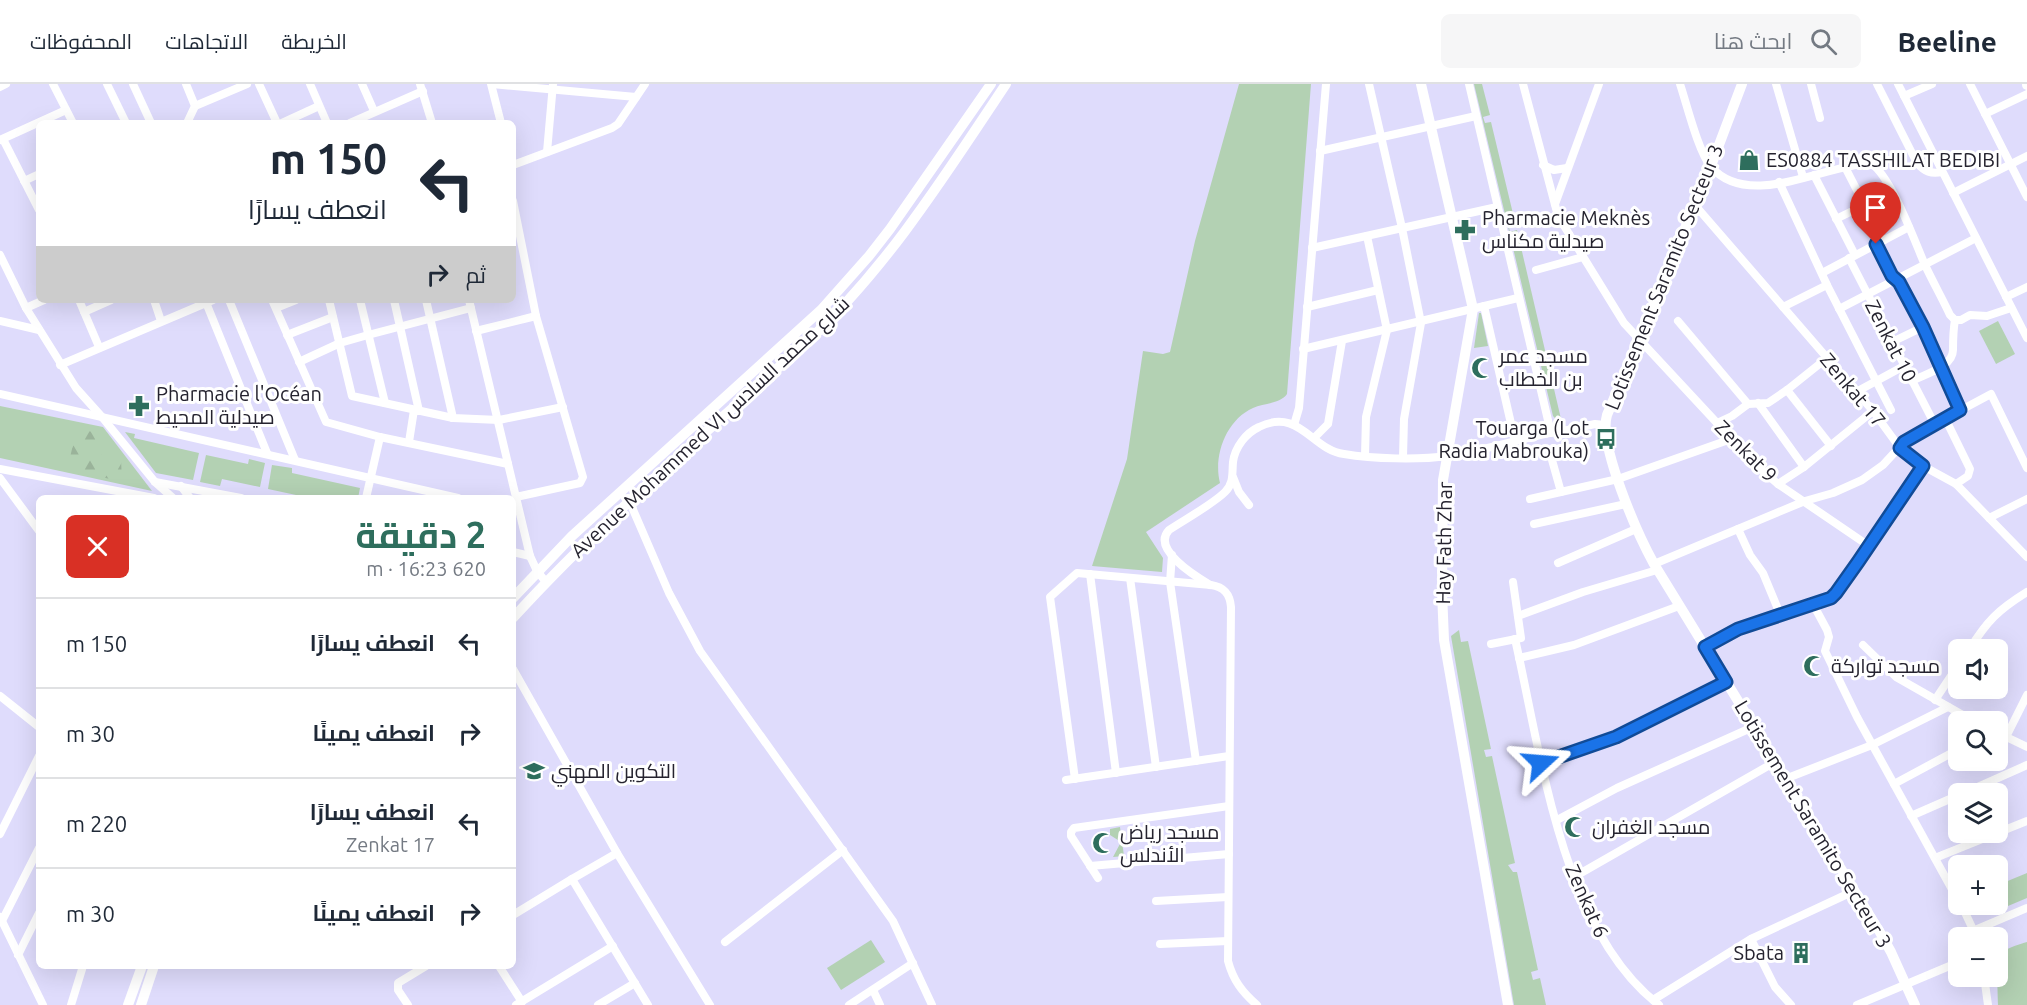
<!DOCTYPE html>
<html lang="ar">
<meta charset="utf-8">
<style>
body{margin:0;font-family:Ubuntu,Cairo,sans-serif;background:#f6f6f7;color:#1f2937;direction:rtl;height:100vh;display:flex;flex-direction:column;font-size:22px;white-space:nowrap}
*{box-sizing:border-box;margin:0}
p{font-size:20px;color:#747a83}
.icon{flex:none;width:33px;height:33px;fill:none;stroke:currentColor;stroke-width:2;stroke-linecap:round;stroke-linejoin:round}
.map{position:relative;flex:1;overflow:hidden;direction:ltr}
.panel{position:absolute;left:36px;top:411px;width:480px;height:474px;display:flex;flex-direction:column;background:#fff;border-radius:9px;box-shadow:0 6px 24px #0002;direction:rtl}
.panel>*{flex:none}
.banner{position:absolute;left:36px;top:36px;width:480px;height:183px;border-radius:9px;box-shadow:0 6px 24px #0002;direction:rtl;background:#fff;color:#1f2937;overflow:hidden}
.controls{position:absolute;left:1948px;top:555px;display:grid;gap:12px}
.controls a{display:grid;place-items:center;width:60px;height:60px;border-radius:9px;background:#fff;box-shadow:0 6px 24px #0002;font-size:30px}
.pin{position:absolute;display:grid;place-items:center;width:51px;height:51px;color:#fff;margin:-62px -26px;border-radius:50% 50% 50% 0;rotate:-45deg;box-shadow:0 0 6px #0007}
.pin .icon{rotate:45deg}
.me{position:absolute;width:66px;margin:-33px;rotate:71deg;stroke-linejoin:round;filter:drop-shadow(0 0 4px #0008)}
.turn{display:flex;align-items:center;gap:21px;height:126px;padding:0 30px;font-size:27px}
.turn .icon{width:78px;height:78px;stroke-width:2.5}
.turn b{display:block;font-size:42px;line-height:51px}
.then{display:flex;align-items:center;height:57px;padding:0 30px;background:#0003;gap:12px;font-size:22px}
.round{display:grid;place-items:center;flex:none;width:63px;height:63px;border-radius:9px;background:#f6f6f7}
.overview{display:flex;align-items:center;justify-content:space-between;height:102px;padding:0 30px}
h1{font-size:36px;font-weight:700;line-height:45px;color:#2e6e5d}
ul{padding:0;list-style:none}
li{display:flex;align-items:center;gap:18px;height:90px;padding:0 30px;border-top:2px solid #e0e1e3}
li div{flex:1}
li b{display:block;font-size:22px}
li em{font-style:normal}
header{display:flex;align-items:center;gap:36px;box-sizing:border-box;height:84px;padding:0 30px;background:#fff;border-bottom:2px solid #e0e1e3}
header strong{font-size:28px}
nav{display:flex;gap:33px;margin-inline-start:auto;font-size:21px}
.search{width:420px;height:54px;background:#f6f6f7;display:flex;align-items:center;gap:15px;box-sizing:border-box;padding:0 21px;border-radius:9px;color:#747a83;font-size:22px}
.map>svg:first-child{display:block}
</style>
<header>
<strong>Beeline</strong>
<div class="search"><svg class="icon" aria-label="search" viewBox="0 0 24 24"><circle cx="10" cy="10" r="6"/><path d="M15 15l6 6"/></svg>ابحث هنا</div>
<nav><a>الخريطة</a><a>الاتجاهات</a><a>المحفوظات</a></nav>
</header>
<div class="map">
<svg width="2027" height="921" viewBox="0 0 2027 921">
<defs>
<pattern id="forest-firs" width="22" height="20" patternUnits="userSpaceOnUse" patternTransform="scale(1.5)"><rect width="22" height="20" fill="#b3d1b3"/><path d="M5 1l3.5 6h-7zM16 11l3.5 6h-7z" fill="#9ab39a"/></pattern>
</defs>
<rect width="100%" height="100%" fill="#dfdcfc"/>
<g fill="#b3d1b3">
<path d="M1239 0H1311L1287 310C1280 320 1264 319 1253 324 1226 336 1213 372 1220 399L1146 448 1163 474 1162 488 1092 482 1127 375 1143 267 1163 270 1170 268 1195 157Z"/>
<polygon points="1474,0 1482,0 1490,31 1483,33 1485,39 1491,38 1515,138 1508,139 1510,148 1517,146 1561,335 1556,335 1553,332"/>
<polygon points="1479,229 1481,229 1488,262 1474,264"/>
<polygon points="1998,237 2015,270 1996,280 1979,247"/>
<polygon points="0,322 103,343 152,407 0,374"/>
<polygon points="125,348 135,350 134,354 199,369 193,396 156,389"/>
<polygon points="206,371 248,380 249,375 265,379 260,403 222,395 220,402 200,398"/>
<polygon points="272,381 292,384 292,389 360,404 358,414 310,414 268,405"/>
<polygon points="1459,546 1461,558 1468,557 1491,665 1484,666 1486,673 1492,672 1515,779 1508,781 1513,788 1517,788 1538,886 1531,888 1533,896 1540,894 1546,921 1514,921 1451,552"/>
<polygon points="1120,743 1124,772 1113,773 1121,758 1110,751 1110,745"/>
<path d="M2027 789V814L1989 830C1980 831 1974 828 1970 821L1998 820V801Z"/>
<polygon points="871,856 885,878 841,906 827,884"/>
<path d="M2027 858V921H1998C1998 910 1995 875 2004 867 2010 863 2020 860 2027 858Z"/>
</g>
<path fill="url(#forest-firs)" d="M82 346 94 348 96 354 93 369 121 375 122 398 69 385C70 373 72 355 82 346Z"/>
<g fill="none" stroke-linecap="round" stroke-linejoin="round">
<g stroke="#fff" stroke-width="8">
<polyline points="53,0 73,39"/>
<polyline points="107,0 126,39"/>
<polyline points="133,0 151,39"/>
<polyline points="186,0 195,22 187,39"/>
<polyline points="259,0 277,39"/>
<polyline points="310,0 327,39"/>
<polyline points="362,0 374,27"/>
<polyline points="420,0 432,39"/>
<polyline points="491,0 501,39"/>
<polyline points="492,0 636,13"/>
<polyline points="1369,0 1402,144 1421,239 1404,335 1403,373"/>
<polyline points="1469,0 1551,349"/>
<polyline points="1523,0 1558,132 1624,239 1717,339 1734,354 1765,389 1778,400 1869,462"/>
<path d="M1680 0C1687 21 1698 67 1711 83 1749 126 1824 81 1871 79 1892 94 1914 156 1925 181 1933 198 1942 214 1950 231L1955 236H1961L1970 231 1987 232 2011 224"/>
<polyline points="1776,0 1803,93"/>
<polyline points="1811,0 1820,34"/>
<path d="M1877 0 1917 79C1925 88 1931 90 1942 88"/>
<polyline points="1898,0 2027,254"/>
<polyline points="1970,0 2027,113"/>
<polyline points="0,3 6,0"/>
<polyline points="1904,12 1932,0"/>
<polyline points="195,22 247,0"/>
<polyline points="1985,30 2027,10"/>
<polyline points="282,39 319,22"/>
<polyline points="350,39 423,7"/>
<polyline points="3,55 39,126"/>
<polyline points="0,56 66,26"/>
<polyline points="1320,67 1476,32"/>
<polyline points="547,68 553,0"/>
<polyline points="513,81 612,44 618,40 645,0"/>
<polyline points="1543,81 1554,86 1567,84"/>
<polyline points="1845,83 1883,157"/>
<polyline points="1814,91 1855,171"/>
<polyline points="24,97 39,90"/>
<polyline points="1779,98 1827,201 1891,326"/>
<polyline points="1953,109 2027,72"/>
<polyline points="513,117 536,232 583,393 580,399 516,413"/>
<polyline points="1555,120 1599,0"/>
<polyline points="1694,120 1873,327 1900,364 1923,382 1956,400 2027,473"/>
<polyline points="1836,135 1891,108"/>
<polyline points="1877,160 1892,192 1899,198 1923,243 1960,326"/>
<polyline points="1312,164 1497,123"/>
<polyline points="0,171 26,224 76,304 102,333 155,398 173,414"/>
<polyline points="1849,174 1934,339"/>
<polyline points="1536,186 1583,173"/>
<polyline points="1822,189 1909,143"/>
<polyline points="2006,213 2027,203"/>
<polyline points="79,216 99,263"/>
<polyline points="154,216 161,237"/>
<polyline points="205,216 267,369"/>
<polyline points="229,216 295,376"/>
<polyline points="272,216 326,338 380,353 508,380"/>
<polyline points="329,216 352,312 453,334 499,336 563,323"/>
<polyline points="360,216 385,319"/>
<polyline points="394,216 419,327"/>
<polyline points="426,216 453,334"/>
<polyline points="469,216 530,472 537,487 546,498"/>
<polyline points="1484,222 1515,357"/>
<polyline points="1307,223 1378,206"/>
<polyline points="1783,223 1827,201"/>
<polyline points="26,224 44,216"/>
<polyline points="276,224 296,216"/>
<polyline points="1839,225 1976,154"/>
<polyline points="84,228 111,216"/>
<polyline points="0,237 39,246"/>
<polyline points="1678,237 1748,320"/>
<polyline points="476,247 536,232"/>
<polyline points="287,251 333,233"/>
<polyline points="1892,258 1923,243"/>
<polyline points="1303,265 1518,214"/>
<polyline points="299,278 340,259 368,251 471,224"/>
<polyline points="60,281 213,216"/>
<path d="M1912 297C1925 290 1953 283 1953 266 1953 255 1953 247 1955 236"/>
<polyline points="1787,306 1831,362"/>
<polyline points="1856,308 1904,282"/>
<polyline points="0,310 458,414"/>
<polyline points="1758,319 1804,383"/>
<polyline points="1945,334 1970,385 1968,392 1956,400"/>
<polyline points="1717,339 1732,332 1748,320 1768,319 1787,306 1827,274"/>
<polyline points="1294,341 1299,324 1326,0"/>
<polyline points="1568,346 1595,340 1605,341"/>
<polyline points="1314,354 1328,340 1342,257"/>
<polyline points="409,358 414,326"/>
<polyline points="1365,372 1366,333 1387,246 1367,152"/>
<polyline points="1552,376 1561,408"/>
<polyline points="0,385 154,414"/>
<polyline points="1233,393 1239,408 1249,421"/>
<polyline points="0,394 39,447"/>
<polyline points="155,398 241,414"/>
<polyline points="1778,400 1804,383 1873,327"/>
<polyline points="181,402 190,414"/>
<polyline points="366,414 380,353"/>
<polyline points="628,414 669,509 700,567 893,837 932,921"/>
<polyline points="1530,415 1618,395 1734,354"/>
<polyline points="1989,434 2027,415"/>
<polyline points="1534,440 1626,420"/>
<polyline points="1738,445 1750,471 1763,489 1780,530"/>
<polyline points="513,468 530,472"/>
<polyline points="1172,471 1170,498 1196,677"/>
<polyline points="1558,479 1636,445"/>
<polyline points="1654,480 1805,417 1833,409 1862,396 1883,381 1907,355 1991,310 2027,384"/>
<polyline points="1090,490 1116,689"/>
<polyline points="1130,494 1156,683"/>
<path d="M1210 501C1195 492 1151 465 1169 446 1184 436 1213 420 1225 408 1234 399 1232 389 1233 378 1235 363 1246 349 1259 343 1299 323 1312 366 1344 370 1373 375 1419 376 1448 372 1487 366 1525 353 1564 346"/>
<polyline points="1813,520 1827,546 1829,553 1825,567 1857,633 1959,818"/>
<polyline points="1518,532 1583,508 1657,486"/>
<path d="M1515 555C1541 668 1561 846 1659 921"/>
<polyline points="1491,560 1521,554 1513,498"/>
<polyline points="1863,561 1896,593 1975,638"/>
<polyline points="1705,563 1738,545 1831,514 1836,509 1923,382"/>
<path d="M1969 566C1987 537 1998 526 2027 508"/>
<polyline points="1519,574 1574,561 1679,522"/>
<polyline points="513,585 617,769 710,921"/>
<polyline points="0,612 39,643"/>
<polyline points="1935,616 1959,580"/>
<polyline points="1998,649 2027,663"/>
<polyline points="2006,653 2027,611"/>
<polyline points="1541,679 1616,653 1726,598"/>
<path d="M1075 695 1050 513 1077 489 1211 501C1224 503 1230 510 1231 523L1228 877C1233 896 1242 908 1257 921"/>
<polyline points="1785,695 1872,661 1948,623"/>
<polyline points="1066,696 1229,672"/>
<polyline points="1894,700 1959,665"/>
<polyline points="1962,710 2027,681"/>
<polyline points="1911,732 1959,711"/>
<polyline points="1557,736 1617,704 1753,643"/>
<polyline points="0,750 39,672"/>
<polyline points="1935,774 2027,737"/>
<polyline points="1090,782 1229,770"/>
<polyline points="1574,793 1775,678"/>
<polyline points="1098,794 1071,752 1071,748 1074,744 1229,722"/>
<polyline points="572,795 617,769"/>
<polyline points="1156,817 1228,813"/>
<polyline points="1961,820 1977,854"/>
<polyline points="513,831 572,795 648,921"/>
<polyline points="0,833 43,921"/>
<polyline points="2,837 39,764"/>
<polyline points="1975,846 2027,824"/>
<polyline points="1751,855 1775,903 1791,921"/>
<polyline points="725,858 843,766"/>
<polyline points="1160,860 1228,857"/>
<polyline points="18,871 39,829"/>
<polyline points="499,882 522,918"/>
<polyline points="1984,892 1988,921"/>
<polyline points="873,906 880,921"/>
<polyline points="1653,916 1751,855 1854,807"/>
<polyline points="71,921 83,882"/>
<polyline points="408,921 398,906 398,899 426,882"/>
<polyline points="516,921 613,862"/>
<polyline points="598,921 635,899"/>
<polyline points="849,921 913,879"/>
<polyline points="1857,921 1959,878"/>
</g>
<g stroke="#fff" stroke-width="10">
<polyline points="1421,0 1473,225 1443,396 1442,508 1444,556 1508,921"/>
<path d="M1742 0 1711 82 1607 331C1598 361 1638 451 1654 480L1881 850 1891 868 1915 921"/>
<polyline points="2027,0 2027,1"/>
<polyline points="513,514 572,452 821,226 869,172 890,145 991,0"/>
<path d="M513 534C604 434 707 348 807 258 887 184 946 90 1006 0"/>
<polyline points="128,921 142,882"/>
<polyline points="141,921 154,882"/>
</g>
</g>
<g fill="none" stroke-linecap="round" stroke-linejoin="round">
<defs>
<polyline id="route" points="1541,679 1616,653 1726,598 1705,563 1738,545 1831,514 1836,509 1858,478 1923,382 1900,364 1904,358 1960,326 1923,243 1899,198 1892,192 1876,160"/>
</defs>
<use href="#route" stroke="#114b97" stroke-width="15"/>
<use href="#route" stroke="#1a73e8" stroke-width="10"/>
</g>
<defs>
<symbol id="shop-bare" viewBox="-9 -9 18 18"><path d="M-5-2.5h2.3a2.7 3.5 0 0 1 5.4 0H5L5.5 6h-11ZM-1.5-2.5h3a1.5 2.3 0 0 0-3 0Z" fill="#2e6e5d" stroke="#fff" stroke-width="2.5" paint-order="stroke"/></symbol>
<symbol id="pharmacy-bare" viewBox="-9 -9 18 18"><path d="M-2-6h4v4h4v4h-4v4h-4v-4h-4v-4h4Z" fill="#2e6e5d" stroke="#fff" stroke-width="2.5" paint-order="stroke"/></symbol>
<symbol id="mosque-bare" viewBox="-9 -9 18 18"><path d="M3.5-4.9A6 6 0 1 0 3.5 4.9A5 5 0 1 1 3.5-4.9Z" fill="#2e6e5d" stroke="#fff" stroke-width="2.5" paint-order="stroke"/></symbol>
<symbol id="bus-bare" viewBox="-9 -9 18 18"><path d="M-5-6H5V4H4V6H2V4H-2V6H-4V4H-5ZM-3.5-4V0h7V-4ZM-3.5 1.2v1.5H-2V1.2ZM2 1.2v1.5H3.5V1.2Z" fill="#2e6e5d" stroke="#fff" stroke-width="2.5" paint-order="stroke"/></symbol>
<symbol id="school-bare" viewBox="-9 -9 18 18"><path d="M0-5L7-2L0 1L-7-2ZM-4 1L0 2.5L4 1V4Q0 6-4 4Z" fill="#2e6e5d" stroke="#fff" stroke-width="2.5" paint-order="stroke"/></symbol>
<symbol id="building-bare" viewBox="-9 -9 18 18"><path d="M-4-6H4V6H1V3H-1V6H-4ZM-2.5-4.3h1.7v1.8h-1.7ZM.8-4.3h1.7v1.8H.8ZM-2.5-1h1.7V.8h-1.7ZM.8-1h1.7V.8H.8Z" fill="#2e6e5d" stroke="#fff" stroke-width="2.5" paint-order="stroke"/></symbol>
</defs>
<g fill-rule="evenodd">
<use href="#shop-bare" x="1734" y="61" width="30" height="30"/>
<use href="#pharmacy-bare" x="1450" y="131" width="30" height="30"/>
<use href="#mosque-bare" x="1467" y="269" width="30" height="30"/>
<use href="#pharmacy-bare" x="124" y="307" width="30" height="30"/>
<use href="#bus-bare" x="1591" y="340" width="30" height="30"/>
<use href="#mosque-bare" x="1799" y="567" width="30" height="30"/>
<use href="#school-bare" x="519" y="672" width="30" height="30"/>
<use href="#mosque-bare" x="1560" y="728" width="30" height="30"/>
<use href="#mosque-bare" x="1088" y="744" width="30" height="30"/>
<use href="#building-bare" x="1786" y="854" width="30" height="30"/>
</g>
<g text-anchor="middle" stroke-width="6" stroke-linejoin="round" paint-order="stroke">
<g font-size="20" fill="#25232f" stroke="#fff" text-anchor="start">
<text x="1766" y="83">ES0884 TASSHILAT BEDIBI</text>
<text x="1482" y="141">Pharmacie Meknès<tspan x="1482" dy="23">صيدلية مكناس</tspan></text>
<text x="1499" y="279">مسجد عمر<tspan x="1499" dy="23">بن الخطاب</tspan></text>
<text x="156" y="317">Pharmacie l'Océan<tspan x="156" dy="23">صيدلية المحيط</tspan></text>
<text x="1589" y="351" text-anchor="end">Touarga (Lot<tspan x="1589" dy="23">Radia Mabrouka)</tspan></text>
<text x="1831" y="589">مسجد تواركة</text>
<text x="551" y="694">التكوين المهني</text>
<text x="1592" y="750">مسجد الغفران</text>
<text x="1120" y="755">مسجد رياض<tspan x="1120" dy="23">الأندلس</tspan></text>
<text x="1784" y="876" text-anchor="end">Sbata</text>
</g>
<g font-size="20" fill="#25232f" stroke="#fff">
<text transform="translate(1664 193) rotate(-68)" y="7">Lotissement Saramito Secteur 3</text>
<text transform="translate(1891 257) rotate(63)" y="7">Zenkat 10</text>
<text transform="translate(1853 306) rotate(50)" y="7">Zenkat 17</text>
<text transform="translate(710 343) rotate(-43)" y="7">Avenue Mohammed VI شارع محمد السادس</text>
<text transform="translate(1746 367) rotate(45)" y="7">Zenkat 9</text>
<text transform="translate(1444 459) rotate(-89)" y="7">Hay Fath Zhar</text>
<text transform="translate(1813 740) rotate(59)" y="7">Lotissement Saramito Secteur 3</text>
<text transform="translate(1587 817) rotate(66)" y="7">Zenkat 6</text>
</g>
</g>
</svg>
<div class="controls">
<a><svg class="icon" aria-label="sound" viewBox="0 0 24 24"><path d="M4 9h4l5-4v14l-5-4H4zM17 9q2 3 0 6"/></svg></a>
<a><svg class="icon" aria-label="search" viewBox="0 0 24 24"><circle cx="10" cy="10" r="6"/><path d="M15 15l6 6"/></svg></a>
<a><svg class="icon" aria-label="layers" viewBox="0 0 24 24"><path d="M12 4l9 5-9 5-9-5zM3 14l9 5 9-5"/></svg></a>
<a>+</a>
<a>−</a>
</div>
<div class="pin" style="left:1876px;top:160px;background:#d93025"><svg class="icon" aria-label="arrive" viewBox="0 0 24 24"><path d="M6 21V4h12l-3 4 3 4H6"/></svg></div>
<svg class="me" style="left:1541px;top:679px" viewBox="-20 -20 40 40"><path d="M0-17L14 15 0 8-14 15z" fill="#1a73e8" stroke="#fff" stroke-width="4"/></svg>
<div class="banner">
<div class="turn"><svg class="icon" aria-label="left" viewBox="0 0 24 24"><path d="M17 20v-9H6M10 6l-5 5 5 5"/></svg><div><b>150 m</b>انعطف يسارًا</div></div>
<div class="then">ثم<svg class="icon" aria-label="right" viewBox="0 0 24 24"><path d="M7 20v-9h11M14 6l5 5-5 5"/></svg></div>
</div>
<section class="panel">
<div class="overview"><div><h1>2 دقيقة</h1><p>620 m · 16:23</p></div><a class="round" style="background:#d93025;color:#fff"><svg class="icon" aria-label="close" viewBox="0 0 24 24"><path d="M6 6l12 12M18 6L6 18"/></svg></a></div>
<ul>
<li><svg class="icon" aria-label="left" viewBox="0 0 24 24"><path d="M17 20v-9H6M10 6l-5 5 5 5"/></svg><div><b>انعطف يسارًا</b></div><em>150 m</em></li>
<li><svg class="icon" aria-label="right" viewBox="0 0 24 24"><path d="M7 20v-9h11M14 6l5 5-5 5"/></svg><div><b>انعطف يمينًا</b></div><em>30 m</em></li>
<li><svg class="icon" aria-label="left" viewBox="0 0 24 24"><path d="M17 20v-9H6M10 6l-5 5 5 5"/></svg><div><b>انعطف يسارًا</b><p>Zenkat 17</p></div><em>220 m</em></li>
<li><svg class="icon" aria-label="right" viewBox="0 0 24 24"><path d="M7 20v-9h11M14 6l5 5-5 5"/></svg><div><b>انعطف يمينًا</b></div><em>30 m</em></li>
</ul>
</section>
</div>
